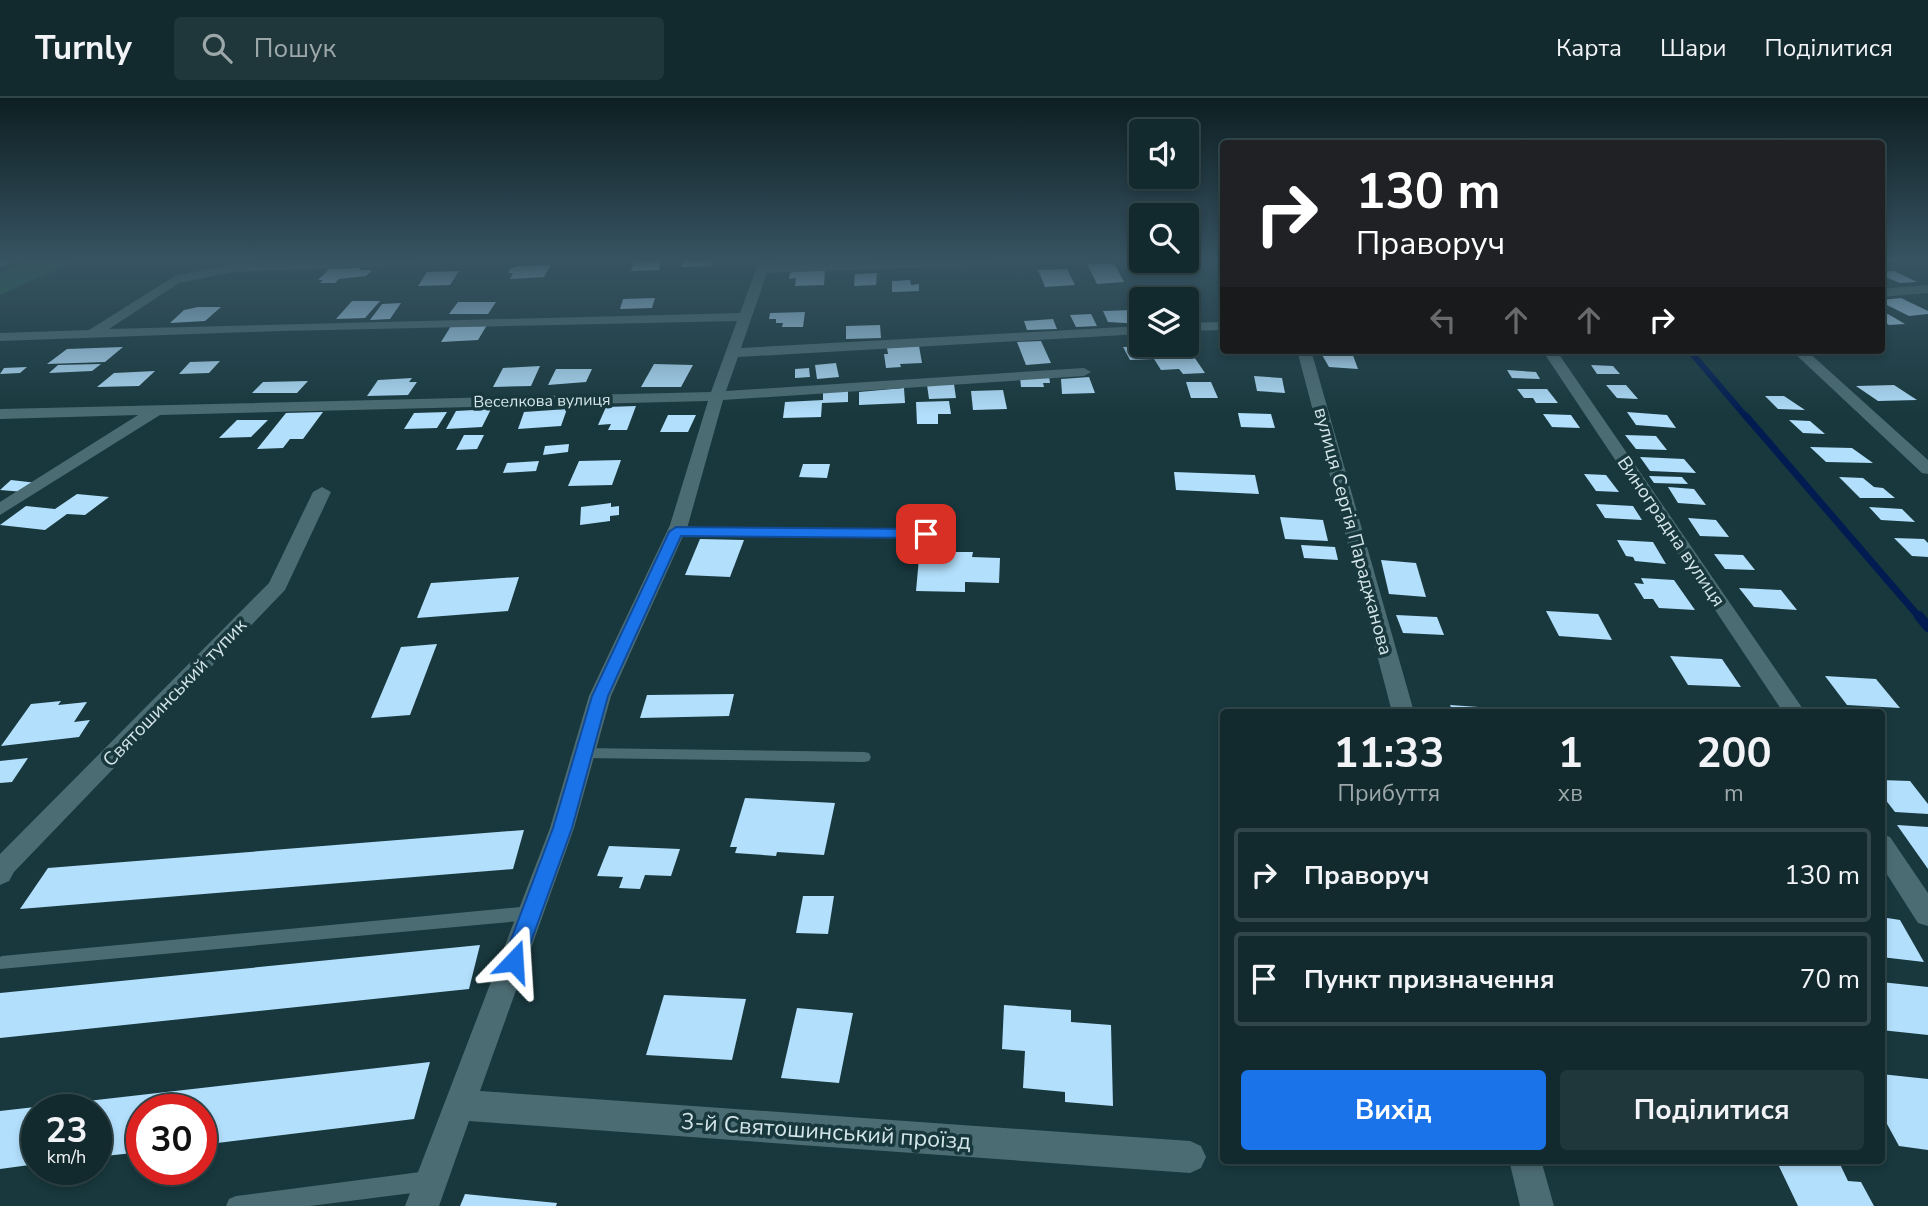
<!DOCTYPE html>
<html lang="uk">
<meta charset="utf-8">
<style>
body{margin:0;font-family:"Nunito Sans",sans-serif;background:#1f363a;color:#f1f3f6;height:100vh;display:flex;flex-direction:column;font-size:26px;white-space:nowrap}
*{box-sizing:border-box;margin:0}
p{font-size:23px;color:#9ca7aa}
.icon{flex:none;width:38px;height:38px;fill:none;stroke:currentColor;stroke-width:2;stroke-linecap:round;stroke-linejoin:round}
.map{position:relative;flex:1;overflow:hidden}
.side{position:absolute;left:1220px;top:611px;width:665px;height:455px;display:flex;flex-direction:column;background:#122a2e;border-radius:7px;box-shadow:0 4px 10px #0003,0 0 0 2px #31464a}
.side>*{flex:none}
.hud{position:absolute;left:1220px;top:42px;width:665px;height:214px;border-radius:7px;box-shadow:0 4px 10px #0003,0 0 0 2px #31464a;background:#202124;color:#fff;overflow:hidden}
.buttons{position:absolute;left:1129px;top:21px;display:grid;gap:14px}
.buttons a{display:grid;place-items:center;width:70px;height:70px;border-radius:7px;background:#122a2e;box-shadow:0 4px 10px #0003,0 0 0 2px #31464a;font-size:35px}
.speed{position:absolute;left:21px;top:996px;display:flex;gap:14px;font-size:35px;font-weight:700;text-align:center}
.speed>*{display:grid;place-content:center;width:91px;height:91px;border-radius:50%;background:#122a2e;box-shadow:0 4px 10px #0003,0 0 0 2px #31464a;line-height:1}
.speed small{font-size:18px;font-weight:400}
.speed .limit{border:10px solid #d22;background:#fff;color:#111}
.pin{position:absolute;display:grid;place-items:center;width:60px;height:60px;color:#fff;margin:-30px;border-radius:14px;box-shadow:0 4px 10px #0006}
.me{position:absolute;width:77px;margin:-38px;rotate:20deg;stroke-linejoin:round;filter:drop-shadow(0 0 5px #0008)}
.turn{display:flex;align-items:center;gap:24px;height:147px;padding:0 21px;font-size:32px}
.turn .icon{width:91px;height:91px;stroke-width:2.5}
.turn b{display:block;font-size:49px;line-height:60px}
.lanes{display:flex;align-items:center;height:66px;padding:0 21px;background:#0003;justify-content:center;gap:35px;direction:ltr}
.lanes .off{opacity:.35}
.eta{display:flex;justify-content:space-evenly;align-items:center;height:119px;text-align:center}
.eta b{font-size:42px;font-weight:700;line-height:49px}
.action{display:flex;gap:14px;margin-top:auto;padding:14px 21px}
.action a{flex:1;height:80px;border-radius:7px;background:#1a73e8;color:#fff;font-size:28px;font-weight:700;line-height:80px;text-align:center}
.action a+a{background:#1f363a;color:#f1f3f6}
ul{padding:0;list-style:none}
li{display:flex;align-items:center;gap:21px;height:94px;margin:0 14px 10px;padding:0 7px;border:4px solid #31464a;border-radius:7px}
li div{flex:1}
li b{display:block;font-size:26px}
li em{font-style:normal}
header{display:flex;align-items:center;gap:42px;box-sizing:border-box;height:98px;padding:0 35px;background:#122a2e;border-bottom:2px solid #31464a}
header strong{font-size:33px}
nav{display:flex;gap:38px;margin-inline-start:auto;font-size:24px}
.search{width:490px;height:63px;background:#1f363a;display:flex;align-items:center;gap:18px;box-sizing:border-box;padding:0 24px;border-radius:7px;color:#9ca7aa;font-size:26px}
.map>svg:first-child{display:block}
</style>
<header>
<strong>Turnly</strong>
<div class="search"><svg class="icon" aria-label="search" viewBox="0 0 24 24"><circle cx="10" cy="10" r="6"/><path d="M15 15l6 6"/></svg>Пошук</div>
<nav><a>Карта</a><a>Шари</a><a>Поділитися</a></nav>
</header>
<div class="map">
<svg width="1928" height="1108" viewBox="0 0 1928 1108">
<rect width="100%" height="100%" fill="#18383d"/>
<polygon fill="#206648" points="27,163 74,163 0,197 0,175"/>
<g fill="none" stroke-linecap="round" stroke-linejoin="round">
<polyline stroke="#021c51" stroke-width="6" points="1689,252 1747,320"/>
<polyline stroke="#021c51" stroke-width="7" points="1746,318 1920,520"/>
<polyline stroke="#021c51" stroke-width="10" points="1919,518 1928,529"/>
</g>
<g fill="#b2dffc">
<polygon points="634,163 661,163 659,172 631,173"/>
<polygon points="683,163 712,163 711,168 681,169"/>
<polygon points="1158,163 1165,176 1130,175 1126,166"/>
<polygon points="1108,165 1115,167 1124,184 1097,186 1087,166"/>
<polygon points="551,167 544,179 510,181 513,175 508,175 511,170 518,168"/>
<polygon points="360,170 359,172 372,172 366,178 339,181 335,185 320,185 323,182 318,182 329,171"/>
<polygon points="1067,171 1075,187 1045,189 1038,172"/>
<polygon points="459,173 450,187 418,188 427,174"/>
<polygon points="797,173 825,173 824,187 795,188 796,180 789,181 790,175"/>
<polygon points="1894,173 1917,184 1900,185 1881,177 1881,174"/>
<polygon points="877,175 876,187 854,188 855,176"/>
<polygon points="910,182 911,187 919,186 919,193 892,194 892,183"/>
<polygon points="655,200 652,210 620,211 623,201"/>
<polygon points="1901,200 1928,213 1928,216 1909,218 1881,204 1881,202"/>
<polygon points="352,203 380,203 365,220 336,221"/>
<polygon points="458,204 496,204 488,216 449,216"/>
<polygon points="401,205 390,221 370,222 382,206"/>
<polygon points="198,209 221,209 205,223 170,225 184,212"/>
<polygon points="1133,212 1141,226 1108,224 1103,213"/>
<polygon points="805,214 803,229 782,229 783,225 776,225 776,221 769,221 770,215"/>
<polygon points="1091,216 1097,228 1076,229 1070,217"/>
<polygon points="1888,216 1905,226 1889,227 1881,222 1881,217"/>
<polygon points="1053,221 1057,231 1027,232 1024,223"/>
<polygon points="487,227 478,242 441,244 451,228"/>
<polygon points="880,227 881,240 846,241 846,228"/>
<polygon points="1041,243 1051,265 1026,267 1017,244"/>
<polygon points="1186,247 1205,275 1183,276 1179,271 1161,272 1154,261 1130,262 1123,249"/>
<polygon points="919,248 922,265 900,266 901,269 886,270 884,256 888,256 887,250"/>
<polygon points="123,249 105,264 47,266 67,251"/>
<polygon points="1326,252 1351,252 1358,271 1329,269 1322,257 1328,258"/>
<polygon points="1481,252 1511,252 1514,257 1483,256"/>
<polygon points="1576,252 1601,252 1606,258 1580,258"/>
<polygon points="220,263 209,275 179,276 190,264"/>
<polygon points="836,265 839,279 817,281 815,267"/>
<polygon points="101,266 92,273 49,275 58,267"/>
<polygon points="654,266 693,267 681,289 641,289"/>
<polygon points="1591,267 1613,268 1620,276 1597,276"/>
<polygon points="540,268 531,288 493,289 503,270"/>
<polygon points="27,269 20,275 0,276 4,270"/>
<polygon points="809,270 810,279 795,280 795,271"/>
<polygon points="556,271 592,271 586,284 548,287"/>
<polygon points="1507,272 1536,274 1540,281 1512,280"/>
<polygon points="155,273 139,288 97,289 114,275"/>
<polygon points="1049,278 1050,285 1043,285 1044,289 1021,289 1020,279"/>
<polygon points="1254,278 1282,280 1285,295 1257,293"/>
<polygon points="1089,279 1095,295 1062,296 1061,281"/>
<polygon points="412,280 409,284 417,284 408,297 367,298 378,282"/>
<polygon points="308,283 297,295 252,295 263,284"/>
<polygon points="1186,284 1211,284 1218,300 1191,300"/>
<polygon points="954,286 956,300 929,301 927,287"/>
<polygon points="1606,287 1626,287 1638,301 1617,300"/>
<polygon points="1894,287 1917,302 1878,303 1856,288"/>
<polygon points="904,290 905,305 859,307 859,294"/>
<polygon points="1517,291 1547,291 1558,305 1536,305 1533,300 1524,300"/>
<polygon points="848,292 848,304 822,305 821,319 783,320 785,304 823,302 823,293"/>
<polygon points="1003,292 1007,311 973,312 971,293"/>
<polygon points="1765,298 1784,298 1805,312 1778,311"/>
<polygon points="949,303 951,316 938,316 938,326 917,326 916,304"/>
<polygon points="636,308 627,332 608,332 611,326 598,327 606,309"/>
<polygon points="491,311 482,329 446,331 456,313"/>
<polygon points="567,311 561,328 518,331 524,314"/>
<polygon points="323,314 303,341 290,341 283,350 257,351 286,315"/>
<polygon points="447,314 437,330 404,331 414,315"/>
<polygon points="1627,314 1667,317 1676,330 1636,327"/>
<polygon points="1238,315 1271,316 1275,330 1241,329"/>
<polygon points="1543,316 1571,317 1580,330 1552,329"/>
<polygon points="668,317 696,317 688,334 660,334"/>
<polygon points="237,322 268,322 251,339 219,340"/>
<polygon points="1789,322 1810,323 1825,336 1803,335"/>
<polygon points="464,337 484,337 477,351 456,352"/>
<polygon points="1625,337 1656,338 1667,352 1636,351"/>
<polygon points="569,346 568,354 543,357 545,348"/>
<polygon points="1810,349 1852,350 1873,365 1826,364"/>
<polygon points="1640,359 1684,361 1696,375 1650,373"/>
<polygon points="621,362 612,387 568,388 579,363"/>
<polygon points="539,363 536,373 503,375 507,365"/>
<polygon points="803,366 830,366 827,380 799,379"/>
<polygon points="1174,374 1255,377 1259,396 1176,392"/>
<polygon points="1584,376 1606,377 1619,394 1596,393"/>
<polygon points="1649,378 1682,379 1688,386 1654,385"/>
<polygon points="1839,379 1863,380 1874,389 1883,390 1895,400 1860,400"/>
<polygon points="11,382 37,385 24,394 0,392"/>
<polygon points="1668,389 1694,391 1706,407 1678,405"/>
<polygon points="77,396 109,399 85,417 67,416 45,432 0,427 26,408 55,411"/>
<polygon points="611,405 611,409 619,408 619,417 610,418 610,423 580,427 581,409"/>
<polygon points="1596,406 1633,408 1642,422 1605,420"/>
<polygon points="1869,409 1902,411 1915,424 1881,422"/>
<polygon points="1280,419 1323,422 1328,443 1285,441"/>
<polygon points="1688,420 1716,422 1729,439 1700,438"/>
<polygon points="1894,440 1924,441 1928,445 1928,459 1912,458"/>
<polygon points="700,441 744,442 730,479 685,477"/>
<polygon points="1617,442 1653,444 1666,466 1635,463 1633,459 1626,458"/>
<polygon points="1301,447 1335,449 1338,462 1304,460"/>
<polygon points="946,454 973,454 972,459 1000,460 999,485 965,484 965,494 916,493 919,460 946,461"/>
<polygon points="1714,456 1743,457 1755,472 1725,471"/>
<polygon points="1381,462 1416,465 1426,499 1389,496"/>
<polygon points="519,479 508,513 417,520 431,485"/>
<polygon points="1641,480 1674,482 1695,512 1659,510 1653,501 1644,501 1634,485 1644,486"/>
<polygon points="1739,490 1781,492 1797,512 1754,509"/>
<polygon points="1546,513 1598,516 1612,542 1559,538"/>
<polygon points="1396,517 1437,519 1444,537 1403,535"/>
<polygon points="437,546 410,617 371,620 401,549"/>
<polygon points="1670,558 1722,561 1741,589 1688,587"/>
<polygon points="1825,578 1876,581 1900,610 1847,607"/>
<polygon points="734,596 729,618 640,620 647,597"/>
<polygon points="61,603 58,607 87,604 74,624 90,622 79,639 1,648 31,606"/>
<polygon points="1450,607 1493,610 1495,614 1453,614"/>
<polygon points="28,660 12,684 0,685 0,663"/>
<polygon points="1881,682 1910,683 1928,706 1928,716 1895,714 1881,696"/>
<polygon points="745,700 835,705 824,757 777,754 776,758 735,755 737,749 730,749"/>
<polygon points="1897,727 1928,729 1928,771"/>
<polygon points="524,732 513,771 20,811 48,770"/>
<polygon points="609,748 680,751 671,778 645,777 640,791 619,790 623,779 597,778"/>
<polygon points="803,798 834,798 828,836 796,835"/>
<polygon points="1881,819 1900,822 1924,864 1881,859"/>
<polygon points="480,847 469,891 0,940 0,895"/>
<polygon points="1881,884 1928,889 1928,937 1881,932"/>
<polygon points="664,897 746,901 732,962 646,957"/>
<polygon points="1004,907 1071,912 1071,924 1111,927 1113,1008 1065,1004 1065,994 1023,990 1025,953 1002,951"/>
<polygon points="797,910 853,915 839,985 781,980"/>
<polygon points="430,964 414,1021 201,1047 201,1012 142,1012 142,1054 96,1059 96,1012 37,1012 37,1066 0,1071 0,1013"/>
<polygon points="1881,976 1928,981 1928,1052 1899,1048 1881,1015"/>
<polygon points="1776,1062 1838,1062 1848,1083 1861,1084 1874,1108 1798,1108"/>
<polygon points="465,1096 557,1105 556,1108 460,1108"/>
</g>
<g fill="none" stroke-linecap="round" stroke-linejoin="round">
<g fill="#4c6c73" fill-rule="evenodd">
<polygon points="676,431 926,433 931,436 926,439 672,436 671,434"/>
<polygon points="584,650 864,654 869,655 871,659 869,663 864,664 584,660 579,658 577,655 579,652"/>
<polygon points="531,808 537,810 539,815 537,820 531,822 0,871 0,859 2,858"/>
<polygon points="428,1073 435,1076 438,1083 435,1090 428,1093 310,1108 226,1108 229,1101 236,1098"/>
</g>
<g fill="#4c6c73" fill-rule="evenodd">
<polygon points="320,163 416,163 410,167 233,174 179,185 109,231 740,215 759,163 771,163 770,167 998,163 992,167 767,175 741,250 1141,228 1141,236 738,259 726,293 1084,270 1091,274 1084,278 723,302 688,427 611,598 574,730 480,993 1190,1043 1201,1048 1206,1059 1201,1070 1190,1075 469,1023 439,1108 405,1108 550,730 589,598 670,427 708,303 160,317 0,417 0,404 138,317 0,321 0,311 711,294 737,223 280,233 0,243 0,235 89,232 175,178 233,166"/>
<polygon points="1928,187 1928,195 1881,199 1881,191"/>
<polygon points="1223,224 1223,232 1186,233 1186,225"/>
<polygon points="1297,252 1311,252 1414,614 1392,614"/>
<polygon points="1542,252 1556,252 1805,614 1783,614"/>
<polygon points="1791,252 1806,252 1928,362 1928,376 1922,375"/>
<polygon points="322,389 331,394 285,492 14,774 9,783 0,787 0,756 269,485 313,394"/>
<polygon points="1881,736 1890,739 1928,795 1928,828 1918,825 1881,767"/>
<polygon points="1509,1062 1541,1062 1554,1108 1520,1108"/>
</g>
<polygon fill="#40aaa0" fill-rule="evenodd" points="0,163 14,163 0,170"/>
</g>
<linearGradient id="sky" x2="0" y2="1"><stop stop-color="#0d1f22"/><stop offset="0.51" stop-color="#375362"/><stop offset="1" stop-color="#375362" stop-opacity="0"/></linearGradient>
<rect width="1928" height="318" fill="url(#sky)"/>
<polygon fill="#1a73e8" stroke="#114b97" stroke-width="2" points="676,429 926,431 933,436 926,440 681,438 608,598 572,730 524,863 521,869 514,872 506,869 503,863 553,730 592,598 669,434"/>
<g text-anchor="middle" stroke-width="7" stroke-linejoin="round" paint-order="stroke">
<g font-size="16" fill="#d3e5e8" stroke="#18383d">
<text transform="translate(542 302) rotate(-1)" y="6">Веселкова вулиця</text>
</g>
<g font-size="19" fill="#d3e5e8" stroke="#18383d">
<text transform="translate(1354 433) rotate(75)" y="7">вулиця Сергія Параджанова</text>
<text transform="translate(1672 433) rotate(56)" y="7">Виноградна вулиця</text>
<text transform="translate(174 594) rotate(-46)" y="7">Святошинський тупик</text>
</g>
<g font-size="23" fill="#d3e5e8" stroke="#18383d">
<text transform="translate(826 1033) rotate(4)" y="8">3-й Святошинський проїзд</text>
</g>
</g>
</svg>
<div class="buttons">
<a><svg class="icon" aria-label="sound" viewBox="0 0 24 24"><path d="M4 9h4l5-4v14l-5-4H4zM17 9q2 3 0 6"/></svg></a>
<a><svg class="icon" aria-label="search" viewBox="0 0 24 24"><circle cx="10" cy="10" r="6"/><path d="M15 15l6 6"/></svg></a>
<a><svg class="icon" aria-label="layers" viewBox="0 0 24 24"><path d="M12 4l9 5-9 5-9-5zM3 14l9 5 9-5"/></svg></a>
</div>
<div class="speed"><div>23<small>km/h</small></div><div class="limit">30</div></div>
<div class="pin" style="left:926px;top:436px;background:#d93025"><svg class="icon" aria-label="arrive" viewBox="0 0 24 24"><path d="M6 21V4h12l-3 4 3 4H6"/></svg></div>
<svg class="me" style="left:514px;top:863px" viewBox="-20 -20 40 40"><path d="M0-17L14 15 0 8-14 15z" fill="#1a73e8" stroke="#fff" stroke-width="4"/></svg>
<div class="hud">
<div class="turn"><svg class="icon" aria-label="right" viewBox="0 0 24 24"><path d="M7 20v-9h11M14 6l5 5-5 5"/></svg><div><b>130 m</b>Праворуч</div></div>
<div class="lanes"><svg class="icon off" aria-label="left" viewBox="0 0 24 24"><path d="M17 20v-9H6M10 6l-5 5 5 5"/></svg><svg class="icon off" aria-label="ahead" viewBox="0 0 24 24"><path d="M12 20V5M6 11l6-6 6 6"/></svg><svg class="icon off" aria-label="ahead" viewBox="0 0 24 24"><path d="M12 20V5M6 11l6-6 6 6"/></svg><svg class="icon" aria-label="right" viewBox="0 0 24 24"><path d="M7 20v-9h11M14 6l5 5-5 5"/></svg></div>
</div>
<section class="side">
<div class="eta">
<div><b>11:33</b><p>Прибуття</p></div>
<div><b>1</b><p>хв</p></div>
<div><b>200</b><p>m</p></div>
</div>
<ul>
<li><svg class="icon" aria-label="right" viewBox="0 0 24 24"><path d="M7 20v-9h11M14 6l5 5-5 5"/></svg><div><b>Праворуч</b></div><em>130 m</em></li>
<li><svg class="icon" aria-label="arrive" viewBox="0 0 24 24"><path d="M6 21V4h12l-3 4 3 4H6"/></svg><div><b>Пункт призначення</b></div><em>70 m</em></li>
</ul>
<div class="action"><a>Вихід</a><a>Поділитися</a></div>
</section>
</div>
